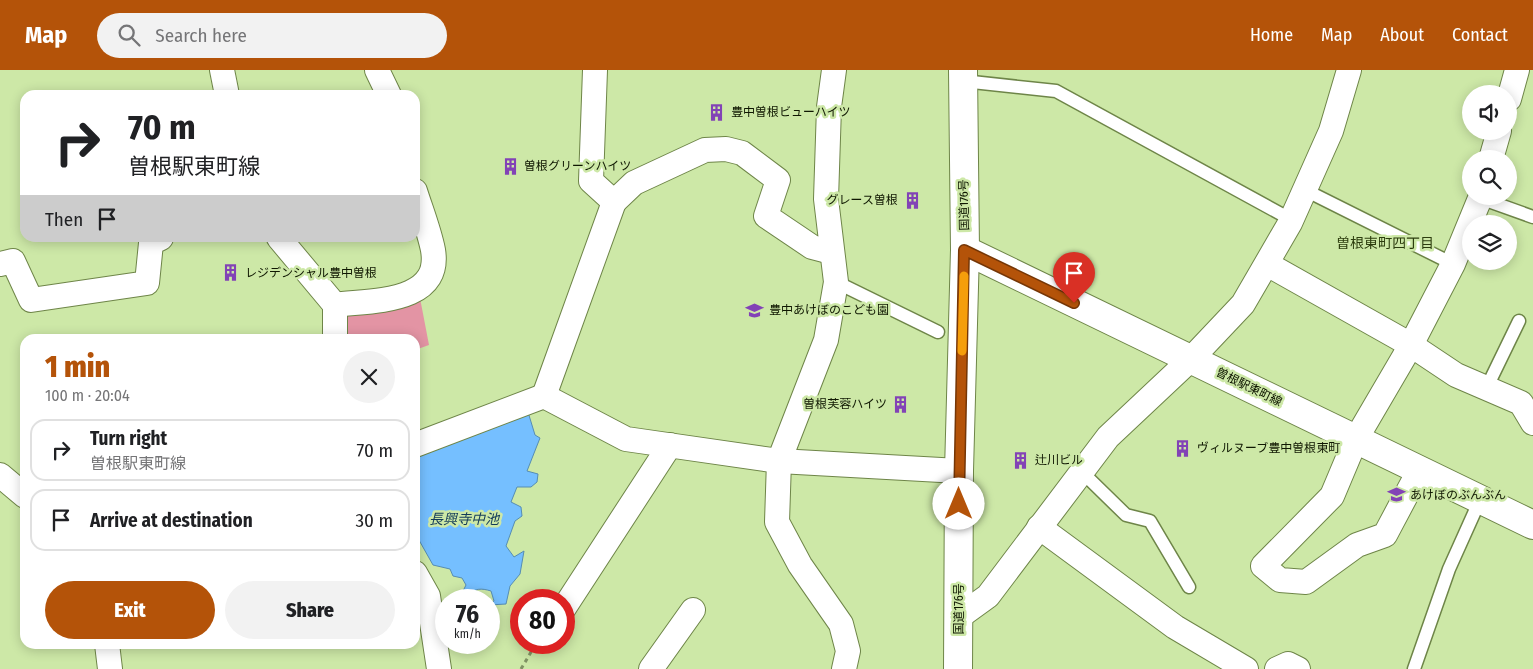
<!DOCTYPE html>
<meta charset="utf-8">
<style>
body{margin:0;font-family:"Fira Sans Condensed","Noto Sans JP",sans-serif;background:#f2f2f2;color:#202124;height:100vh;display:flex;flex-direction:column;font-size:19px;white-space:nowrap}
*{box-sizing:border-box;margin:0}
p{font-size:16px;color:#757577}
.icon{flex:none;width:28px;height:28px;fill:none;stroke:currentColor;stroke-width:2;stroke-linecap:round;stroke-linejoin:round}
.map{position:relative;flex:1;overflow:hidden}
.panel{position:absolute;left:20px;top:264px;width:400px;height:315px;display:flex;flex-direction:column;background:#fff;border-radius:15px;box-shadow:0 2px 12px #0003}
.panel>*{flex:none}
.top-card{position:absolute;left:20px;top:20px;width:400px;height:152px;border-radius:15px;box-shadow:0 2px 12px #0003;background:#fff;color:#202124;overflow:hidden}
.buttons{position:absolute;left:1462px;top:15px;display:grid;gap:10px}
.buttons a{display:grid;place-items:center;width:55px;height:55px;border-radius:50%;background:#fff;box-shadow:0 2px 12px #0003;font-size:25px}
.speed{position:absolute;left:435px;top:519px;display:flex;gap:10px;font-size:25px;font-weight:700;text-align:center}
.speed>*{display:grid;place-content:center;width:65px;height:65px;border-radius:50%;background:#fff;box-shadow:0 2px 12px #0003;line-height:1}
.speed small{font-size:12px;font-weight:400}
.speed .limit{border:8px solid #d22;background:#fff;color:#111}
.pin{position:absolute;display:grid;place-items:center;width:42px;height:42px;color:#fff;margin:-51px -21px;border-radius:50% 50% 50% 0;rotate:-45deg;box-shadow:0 0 5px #0007}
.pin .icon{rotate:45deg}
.me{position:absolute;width:55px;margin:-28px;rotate:0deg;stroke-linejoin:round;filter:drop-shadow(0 0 4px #0008)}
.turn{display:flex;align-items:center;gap:18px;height:105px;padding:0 25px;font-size:22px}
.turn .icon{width:65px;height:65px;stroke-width:2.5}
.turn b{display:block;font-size:35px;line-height:42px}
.then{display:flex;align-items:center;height:48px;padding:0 25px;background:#0003;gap:10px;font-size:19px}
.round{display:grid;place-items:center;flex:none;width:52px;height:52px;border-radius:26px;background:#f2f2f2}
.head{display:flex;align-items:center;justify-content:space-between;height:85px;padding:0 25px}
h1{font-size:30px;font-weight:800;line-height:38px;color:#b45309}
.button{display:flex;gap:10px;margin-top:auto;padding:10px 25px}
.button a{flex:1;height:58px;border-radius:30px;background:#b45309;color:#fff;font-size:20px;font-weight:800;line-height:58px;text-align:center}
.button a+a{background:#f2f2f2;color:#202124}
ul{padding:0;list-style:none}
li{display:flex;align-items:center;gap:15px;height:62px;margin:0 10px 8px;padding:0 15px;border:2px solid #e0e0e0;border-radius:15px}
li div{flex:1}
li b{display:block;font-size:19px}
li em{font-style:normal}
header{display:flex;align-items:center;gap:30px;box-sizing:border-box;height:70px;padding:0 25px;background:#b45309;color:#fff}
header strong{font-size:24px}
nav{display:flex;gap:28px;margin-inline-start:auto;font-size:18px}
.search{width:350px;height:45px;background:#f2f2f2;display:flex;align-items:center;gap:12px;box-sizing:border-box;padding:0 18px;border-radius:28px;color:#757577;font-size:19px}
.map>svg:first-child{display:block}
</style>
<header>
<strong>Map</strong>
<div class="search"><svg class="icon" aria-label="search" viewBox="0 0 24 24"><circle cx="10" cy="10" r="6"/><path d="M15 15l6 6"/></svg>Search here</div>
<nav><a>Home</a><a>Map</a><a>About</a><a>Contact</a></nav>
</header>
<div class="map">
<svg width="1533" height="599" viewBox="0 0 1533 599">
<rect width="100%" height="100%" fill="#cde8a7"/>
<polygon fill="#e394a4" points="420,228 429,275 415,280 415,269 345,269 342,253 348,244"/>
<path fill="#75bfff" stroke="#568db3" d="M528 342 535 365 540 368 527 401 538 404 537 412 531 417H517L511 432 521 437 522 446 515 451 506 476 514 487 524 481 520 504 510 516 506 534 489 535 494 531 491 521C481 518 475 518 468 526L463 521 466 515 462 508 453 506 450 499 433 495 415 463V386Z"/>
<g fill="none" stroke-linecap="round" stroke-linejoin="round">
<defs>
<g id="service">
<polyline points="963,11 1056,21 1292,150"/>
<polyline points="1305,120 1453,194"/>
<polyline points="1480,128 1533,147"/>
<polyline points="836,212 938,262"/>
<polyline points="1486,319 1519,251"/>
<polyline points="1082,402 1126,445 1150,451 1189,517"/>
<polyline points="1414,599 1449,499 1480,430"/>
</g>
<g id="minor">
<polyline points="222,0 227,25"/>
<polyline points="377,0 389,25"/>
<polyline points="834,0 829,37 826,129 836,212 826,270 779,391 777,452 800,495 841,554 848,581 844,599"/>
<polyline points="1509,29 1517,0"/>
<polyline points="1491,89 1499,61"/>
<polyline points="614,132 634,113 705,80 726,79 742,83 778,110 766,146 812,177 831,182"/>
<polyline points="279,168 335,235 335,269"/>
<polyline points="0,194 13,191 31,230 147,213 151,173 161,168"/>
<polyline points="1267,194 1411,275 1456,305 1521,333 1533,353"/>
<path d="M335 235C371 230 442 234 433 180 429 160 421 140 415 121"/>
<polyline points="544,326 614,132 591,111 595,0"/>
<polyline points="415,375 544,326 626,369 779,391 959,401"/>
<polyline points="1419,401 1385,465 1357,475 1306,512 1280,510 1263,496 1332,426 1356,369 1411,275 1453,194 1481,126"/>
<polyline points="0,405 25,426"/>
<polyline points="1039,457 1175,557 1246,599"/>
<polyline points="415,503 428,526 439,599"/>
<polyline points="564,538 670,375"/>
<polyline points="959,547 988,526 1108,367 1191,289 1243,234 1290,153 1331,61 1349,0"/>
<polyline points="107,574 110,599"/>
<polyline points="651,599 693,540"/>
<polyline points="1277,599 1288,594 1298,599"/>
</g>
<polyline id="tertiary" points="965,180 1533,455"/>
<polyline id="trunk" points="958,599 959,401 965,180 963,0"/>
</defs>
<use href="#service" stroke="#6e8548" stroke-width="15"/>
<use href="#minor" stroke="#6e8548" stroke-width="26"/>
<use href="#tertiary" stroke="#6e8548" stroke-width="30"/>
<use href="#trunk" stroke="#6e8548" stroke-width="30"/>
<polyline stroke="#809364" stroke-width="3" stroke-dasharray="4 4" stroke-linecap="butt" points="521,599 537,572"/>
<use href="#service" stroke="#fff" stroke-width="12"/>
<use href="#minor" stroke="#fff" stroke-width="24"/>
<use href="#tertiary" stroke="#fff" stroke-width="28"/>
<use href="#trunk" stroke="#fff" stroke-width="28"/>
</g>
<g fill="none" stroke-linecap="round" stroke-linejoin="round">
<defs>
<polyline id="route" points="959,434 964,180 1074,233"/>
</defs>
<use href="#route" stroke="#753606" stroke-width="12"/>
<use href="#route" stroke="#b45309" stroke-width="9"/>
<polyline stroke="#f59e0b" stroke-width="9" points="962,281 964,206"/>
</g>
<defs>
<symbol id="building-bare" viewBox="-9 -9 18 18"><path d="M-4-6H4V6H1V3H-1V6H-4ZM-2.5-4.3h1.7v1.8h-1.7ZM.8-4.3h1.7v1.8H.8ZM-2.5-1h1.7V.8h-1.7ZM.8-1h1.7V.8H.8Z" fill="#8242b6" stroke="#cde8a7" stroke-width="2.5" paint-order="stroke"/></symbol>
<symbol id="school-bare" viewBox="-9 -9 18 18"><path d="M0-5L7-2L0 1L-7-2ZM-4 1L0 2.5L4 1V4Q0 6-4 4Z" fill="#8242b6" stroke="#cde8a7" stroke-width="2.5" paint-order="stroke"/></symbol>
</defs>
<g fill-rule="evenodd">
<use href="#building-bare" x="704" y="30" width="25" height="25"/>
<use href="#building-bare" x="498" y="84" width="25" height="25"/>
<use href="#building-bare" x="900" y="118" width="25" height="25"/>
<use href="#building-bare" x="218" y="190" width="25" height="25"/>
<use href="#school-bare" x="742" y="228" width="25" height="25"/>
<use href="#building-bare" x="888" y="322" width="25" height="25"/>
<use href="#building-bare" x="1170" y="366" width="25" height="25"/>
<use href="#building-bare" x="1008" y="378" width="25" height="25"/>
<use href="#school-bare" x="1384" y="412" width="25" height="25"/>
</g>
<g text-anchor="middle" stroke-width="5" stroke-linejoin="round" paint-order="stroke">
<g font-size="12" fill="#0f1701" stroke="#cde8a7" text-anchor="start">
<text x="731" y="46">豊中曽根ビューハイツ</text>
<text x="524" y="100">曽根グリーンハイツ</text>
<text x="898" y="134" text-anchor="end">グレース曽根</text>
<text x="245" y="207">レジデンシャル豊中曽根</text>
<text x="769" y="244">豊中あけぼのこども園</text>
<text x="887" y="338" text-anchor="end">曽根芙蓉ハイツ</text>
<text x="1197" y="382">ヴィルヌーブ豊中曽根東町</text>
<text x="1035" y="394">辻川ビル</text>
<text x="1410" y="429">あけぼのぶんぶん</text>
</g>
<g font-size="12" fill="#0f1701" stroke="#cde8a7">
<text transform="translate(964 135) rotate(-91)" y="4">国道176号</text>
<text transform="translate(1249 317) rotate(26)" y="4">曽根駅東町線</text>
<text transform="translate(959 539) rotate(-90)" y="4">国道176号</text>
</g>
<g font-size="14" fill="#2c3c0e" stroke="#cde8a7">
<text x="1385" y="178">曽根東町四丁目</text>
</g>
<g font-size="14" font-style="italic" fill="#123a59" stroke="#cde8a7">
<text x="464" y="454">長興寺中池</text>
</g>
</g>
</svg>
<div class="buttons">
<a><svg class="icon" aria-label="sound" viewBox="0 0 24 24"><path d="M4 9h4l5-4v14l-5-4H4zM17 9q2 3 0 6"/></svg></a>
<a><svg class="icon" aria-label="search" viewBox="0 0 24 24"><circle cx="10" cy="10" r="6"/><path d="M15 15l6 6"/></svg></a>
<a><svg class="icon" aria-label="layers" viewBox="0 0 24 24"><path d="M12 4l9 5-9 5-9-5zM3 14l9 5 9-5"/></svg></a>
</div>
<div class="speed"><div>76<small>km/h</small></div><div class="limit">80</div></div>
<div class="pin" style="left:1074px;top:233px;background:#d93025"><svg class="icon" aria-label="arrive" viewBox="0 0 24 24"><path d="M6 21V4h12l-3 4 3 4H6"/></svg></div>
<svg class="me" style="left:959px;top:434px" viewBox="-20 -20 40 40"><circle r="19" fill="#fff"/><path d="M0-13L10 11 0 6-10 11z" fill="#b45309"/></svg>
<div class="top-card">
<div class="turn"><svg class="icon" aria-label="right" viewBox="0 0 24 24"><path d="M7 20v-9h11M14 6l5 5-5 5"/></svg><div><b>70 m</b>曽根駅東町線</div></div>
<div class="then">Then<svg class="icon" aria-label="arrive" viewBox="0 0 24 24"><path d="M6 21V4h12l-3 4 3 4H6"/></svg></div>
</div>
<section class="panel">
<div class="head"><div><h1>1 min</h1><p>100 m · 20:04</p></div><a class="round"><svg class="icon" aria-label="close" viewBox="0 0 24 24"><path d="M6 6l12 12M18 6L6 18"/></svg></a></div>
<ul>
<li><svg class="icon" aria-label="right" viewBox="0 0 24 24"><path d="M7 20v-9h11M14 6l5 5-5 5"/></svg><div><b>Turn right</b><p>曽根駅東町線</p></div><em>70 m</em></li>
<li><svg class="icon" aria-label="arrive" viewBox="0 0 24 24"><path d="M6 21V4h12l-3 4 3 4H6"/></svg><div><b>Arrive at destination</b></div><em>30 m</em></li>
</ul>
<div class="button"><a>Exit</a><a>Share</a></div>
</section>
</div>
